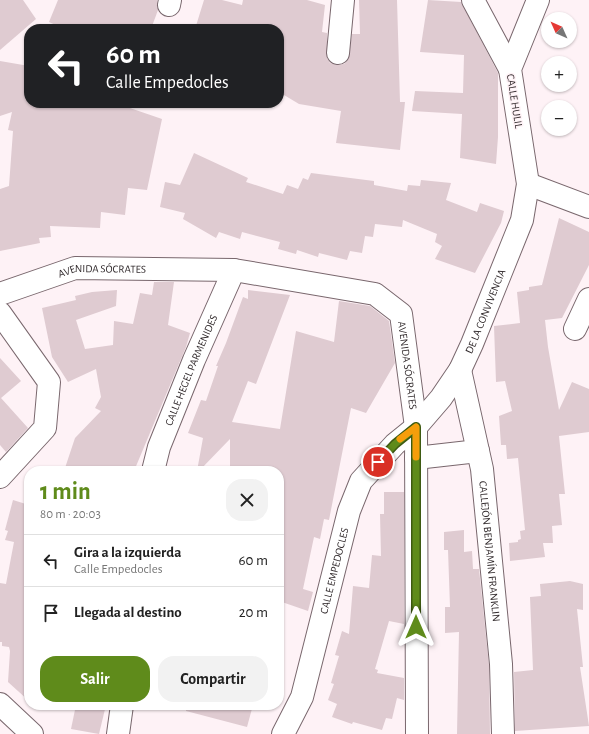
<!DOCTYPE html>
<html lang="es">
<meta charset="utf-8">
<style>
body{margin:0;font-family:"Alegreya Sans",sans-serif;background:#f2f2f2;color:#222;height:100vh;display:flex;flex-direction:column;font-size:15px;white-space:nowrap}
*{box-sizing:border-box;margin:0}
p{font-size:13px;color:#767676}
.icon{flex:none;width:22px;height:22px;fill:none;stroke:currentColor;stroke-width:2;stroke-linecap:round;stroke-linejoin:round}
.map{position:relative;flex:1;overflow:hidden}
.panel{position:absolute;left:24px;top:466px;width:260px;height:244px;display:flex;flex-direction:column;background:#fff;border-radius:16px;box-shadow:0 1px 3px #0004}
.panel>*{flex:none}
.banner{position:absolute;left:24px;top:24px;width:260px;height:84px;border-radius:16px;box-shadow:0 1px 3px #0004;background:#202124;color:#fff;overflow:hidden}
.needle{width:26px;rotate:315deg}
.tools{position:absolute;left:541px;top:12px;display:grid;gap:8px}
.tools a{display:grid;place-items:center;width:36px;height:36px;border-radius:50%;background:#fff;box-shadow:0 1px 3px #0004;font-size:20px}
.pin{position:absolute;display:grid;place-items:center;width:34px;height:34px;color:#fff;margin:-17px;border:2px solid #fff;border-radius:50%;box-shadow:0 1px 4px #0007}
.me{position:absolute;width:44px;margin:-22px;rotate:0deg;stroke-linejoin:round;filter:drop-shadow(0 0 3px #0008)}
.turn{display:flex;align-items:center;gap:14px;height:84px;padding:0 16px;font-size:18px}
.turn .icon{width:52px;height:52px;stroke-width:2.5}
.turn b{display:block;font-size:28px;line-height:34px}
.round{display:grid;place-items:center;flex:none;width:42px;height:42px;border-radius:16px;background:#f2f2f2}
.overview{display:flex;align-items:center;justify-content:space-between;height:68px;padding:0 16px}
h1{font-size:24px;font-weight:700;line-height:30px;color:#5f8b1b}
.action{display:flex;gap:8px;margin-top:auto;padding:8px 16px}
.action a{flex:1;height:46px;border-radius:16px;background:#5f8b1b;color:#fff;font-size:16px;font-weight:700;line-height:46px;text-align:center}
.action a+a{background:#f2f2f2;color:#222}
ul{padding:0;list-style:none}
li{display:flex;align-items:center;gap:12px;height:52px;padding:0 16px;border-top:1px solid #e0e0e0}
li div{flex:1}
li b{display:block;font-size:15px}
li em{font-style:normal}
.map>svg:first-child{display:block}
</style>
<div class="map">
<svg width="589" height="734" viewBox="0 0 589 734">
<rect width="100%" height="100%" fill="#fef2f6"/>
<g fill="#dfcbd1">
<polygon points="0,0 23,0 36,19 0,50"/>
<polygon points="58,0 157,0 158,10 151,29 64,29 49,22"/>
<polygon points="204,0 222,0 242,5 243,0 307,0 325,5 322,32 327,33 327,58 330,63 337,65 344,64 348,60 352,34 360,34 359,0 397,0 400,102 405,102 400,150 336,143 341,111 299,104 279,92 279,29 195,29"/>
<polygon points="428,0 461,2 498,73 498,137 496,164 460,158 462,114 412,111 415,91 463,93 464,55 420,52"/>
<polygon points="0,61 29,66 29,103 128,103 127,107 162,119 147,190 128,188 125,215 101,212 100,228 50,226 51,237 39,238 40,243 0,251 0,189 9,186 13,131 8,130 12,112 0,116"/>
<polygon points="194,153 248,178 246,182 283,194 287,185 298,189 303,178 308,180 311,173 374,181 374,185 407,191 408,185 420,186 421,180 451,183 446,200 477,212 480,203 504,211 501,223 475,273 435,259 442,246 435,242 437,234 403,220 402,227 375,224 373,237 365,236 362,253 350,251 347,260 319,253 318,257 297,250 296,254 278,249 280,242 242,232 240,239 219,232 216,238 183,219 185,213 160,207 165,182 180,185"/>
<polygon points="559,218 589,232 589,265 562,318 545,320 548,347 559,410 572,382 589,389 589,432 559,436 565,494 559,494 562,525 552,526 553,543 543,543 545,557 510,561 509,543 518,542 518,540 521,539 520,531 525,530 518,458 507,459 506,445 501,445 499,416 512,411 505,381 496,382 494,326 520,323 517,292 529,290 529,287 542,285"/>
<polygon points="154,282 174,282 168,325 190,333 186,347 134,471 74,471 65,468 75,438 101,411 95,408 101,397 96,369 68,382 52,357 42,308 76,300 75,296 92,292 117,290 116,306 76,320 85,349 113,345 114,321 133,324 140,293 152,295"/>
<polygon points="248,290 290,295 256,384 248,381 232,422 280,429 296,331 334,342 339,301 370,306 389,321 395,363 366,413 351,408 329,520 324,519 320,539 314,537 303,589 313,592 308,611 279,601 279,471 230,471 230,439 199,471 197,471 203,438 188,433 201,400 206,401 218,366 216,366 226,343 243,297 248,299"/>
<polygon points="0,358 21,381 1,398 28,428 6,452 0,445"/>
<polygon points="384,492 404,492 404,624 389,621 375,669 378,670 377,673 404,678 404,700 397,698 392,719 386,718 382,730 353,722 352,724 332,717 337,704 328,700 334,684 331,683 339,656 335,655 342,631 349,634 353,586 369,588 372,555 381,556 380,514 384,514"/>
<polygon points="13,500 29,505 29,701 8,682 10,651 9,647 2,646 2,642 0,642 0,583 6,584 14,542 5,540 8,531 5,530"/>
<polygon points="464,530 464,552 472,551 473,569 479,569 489,665 490,734 457,734 459,632 445,633 445,607 450,607 448,550 444,550 444,532"/>
<polygon points="570,581 583,584 583,610 577,609 583,667 580,667 589,726 515,731 514,672 533,670 530,597 541,596 540,584"/>
<polygon points="76,705 106,705 99,734 71,729"/>
<polygon points="186,705 253,705 247,727 186,711"/>
</g>
<g fill="none" stroke-linecap="round" stroke-linejoin="round">
<defs>
<g id="minor">
<polyline points="473,0 510,69"/>
<polyline points="169,5 170,0"/>
<polyline points="338,53 343,0"/>
<polyline points="528,184 589,207"/>
<path id="s1" d="M0 294 75 268 234 270 375 294 401 314 416 427 417 734"/>
<polyline points="0,313 49,382 45,428 0,477"/>
<polyline points="575,329 589,299"/>
<path id="s2" d="M460 370 482 469 501 664 503 734"/>
<polyline points="416,458 478,451"/>
<path id="s3" d="M153 471 159 447 194 360 234 270"/>
<polyline points="0,704 32,734"/>
<polyline points="118,734 122,705"/>
<path id="s4" d="M283 734 302 697 349 511 361 481 395 444 416 427 441 398 460 370 472 344 522 220 528 184 510 69 538 0"/>
</g>
</defs>
<use href="#minor" stroke="#79676d" stroke-width="24"/>
<use href="#minor" stroke="#fff" stroke-width="22"/>
</g>
<g fill="none" stroke-linecap="round" stroke-linejoin="round">
<defs>
<polyline id="route" points="378,462 395,444 416,427 416,627"/>
</defs>
<use href="#route" stroke="#3e5a12" stroke-width="10"/>
<use href="#route" stroke="#5f8b1b" stroke-width="7"/>
<polyline stroke="#f59e0b" stroke-width="7" points="400,439 416,427 416,457"/>
</g>
<g text-anchor="middle" stroke-width="3" stroke-linejoin="round" paint-order="stroke">
<g font-size="11" fill="#312a2c" stroke="#fef2f6">
<text transform="translate(515 101) rotate(81)" y="4">CALLE HULIL</text>
<text dy="4" stroke="none"><textPath href="#s1" startOffset="106">AVENIDA SÓCRATES</textPath></text>
<text dy="4" stroke="none"><textPath href="#s4" startOffset="479">DE LA CONVIVENCIA</textPath></text>
<text dy="4" stroke="none"><textPath href="#s1" startOffset="466">AVENIDA SÓCRATES</textPath></text>
<text dy="4" stroke="none"><textPath href="#s3" startOffset="108">CALLE HEGEL PARMENIDES</textPath></text>
<text dy="4" stroke="none"><textPath href="#s2" startOffset="184">CALLEJÓN BENJAMÍN FRANKLIN</textPath></text>
<text dy="4" stroke="none"><textPath href="#s4" startOffset="172">CALLE EMPEDOCLES</textPath></text>
</g>
</g>
</svg>
<div class="tools">
<a><svg class="needle" viewBox="-14 -14 28 28"><path d="M0-13l5 13h-10z" fill="#e53935"/><path d="M0 13l5-13h-10z" fill="#767676"/></svg></a>
<a>+</a>
<a>−</a>
</div>
<div class="pin" style="left:378px;top:462px;background:#d93025"><svg class="icon" aria-label="arrive" viewBox="0 0 24 24"><path d="M6 21V4h12l-3 4 3 4H6"/></svg></div>
<svg class="me" style="left:416px;top:627px" viewBox="-20 -20 40 40"><path d="M0-17L14 15 0 8-14 15z" fill="#5f8b1b" stroke="#fff" stroke-width="4"/></svg>
<div class="banner">
<div class="turn"><svg class="icon" aria-label="left" viewBox="0 0 24 24"><path d="M17 20v-9H6M10 6l-5 5 5 5"/></svg><div><b>60 m</b>Calle Empedocles</div></div>
</div>
<section class="panel">
<div class="overview"><div><h1>1 min</h1><p>80 m · 20:03</p></div><a class="round"><svg class="icon" aria-label="close" viewBox="0 0 24 24"><path d="M6 6l12 12M18 6L6 18"/></svg></a></div>
<ul>
<li><svg class="icon" aria-label="left" viewBox="0 0 24 24"><path d="M17 20v-9H6M10 6l-5 5 5 5"/></svg><div><b>Gira a la izquierda</b><p>Calle Empedocles</p></div><em>60 m</em></li>
<li><svg class="icon" aria-label="arrive" viewBox="0 0 24 24"><path d="M6 21V4h12l-3 4 3 4H6"/></svg><div><b>Llegada al destino</b></div><em>20 m</em></li>
</ul>
<div class="action"><a>Salir</a><a>Compartir</a></div>
</section>
</div>
